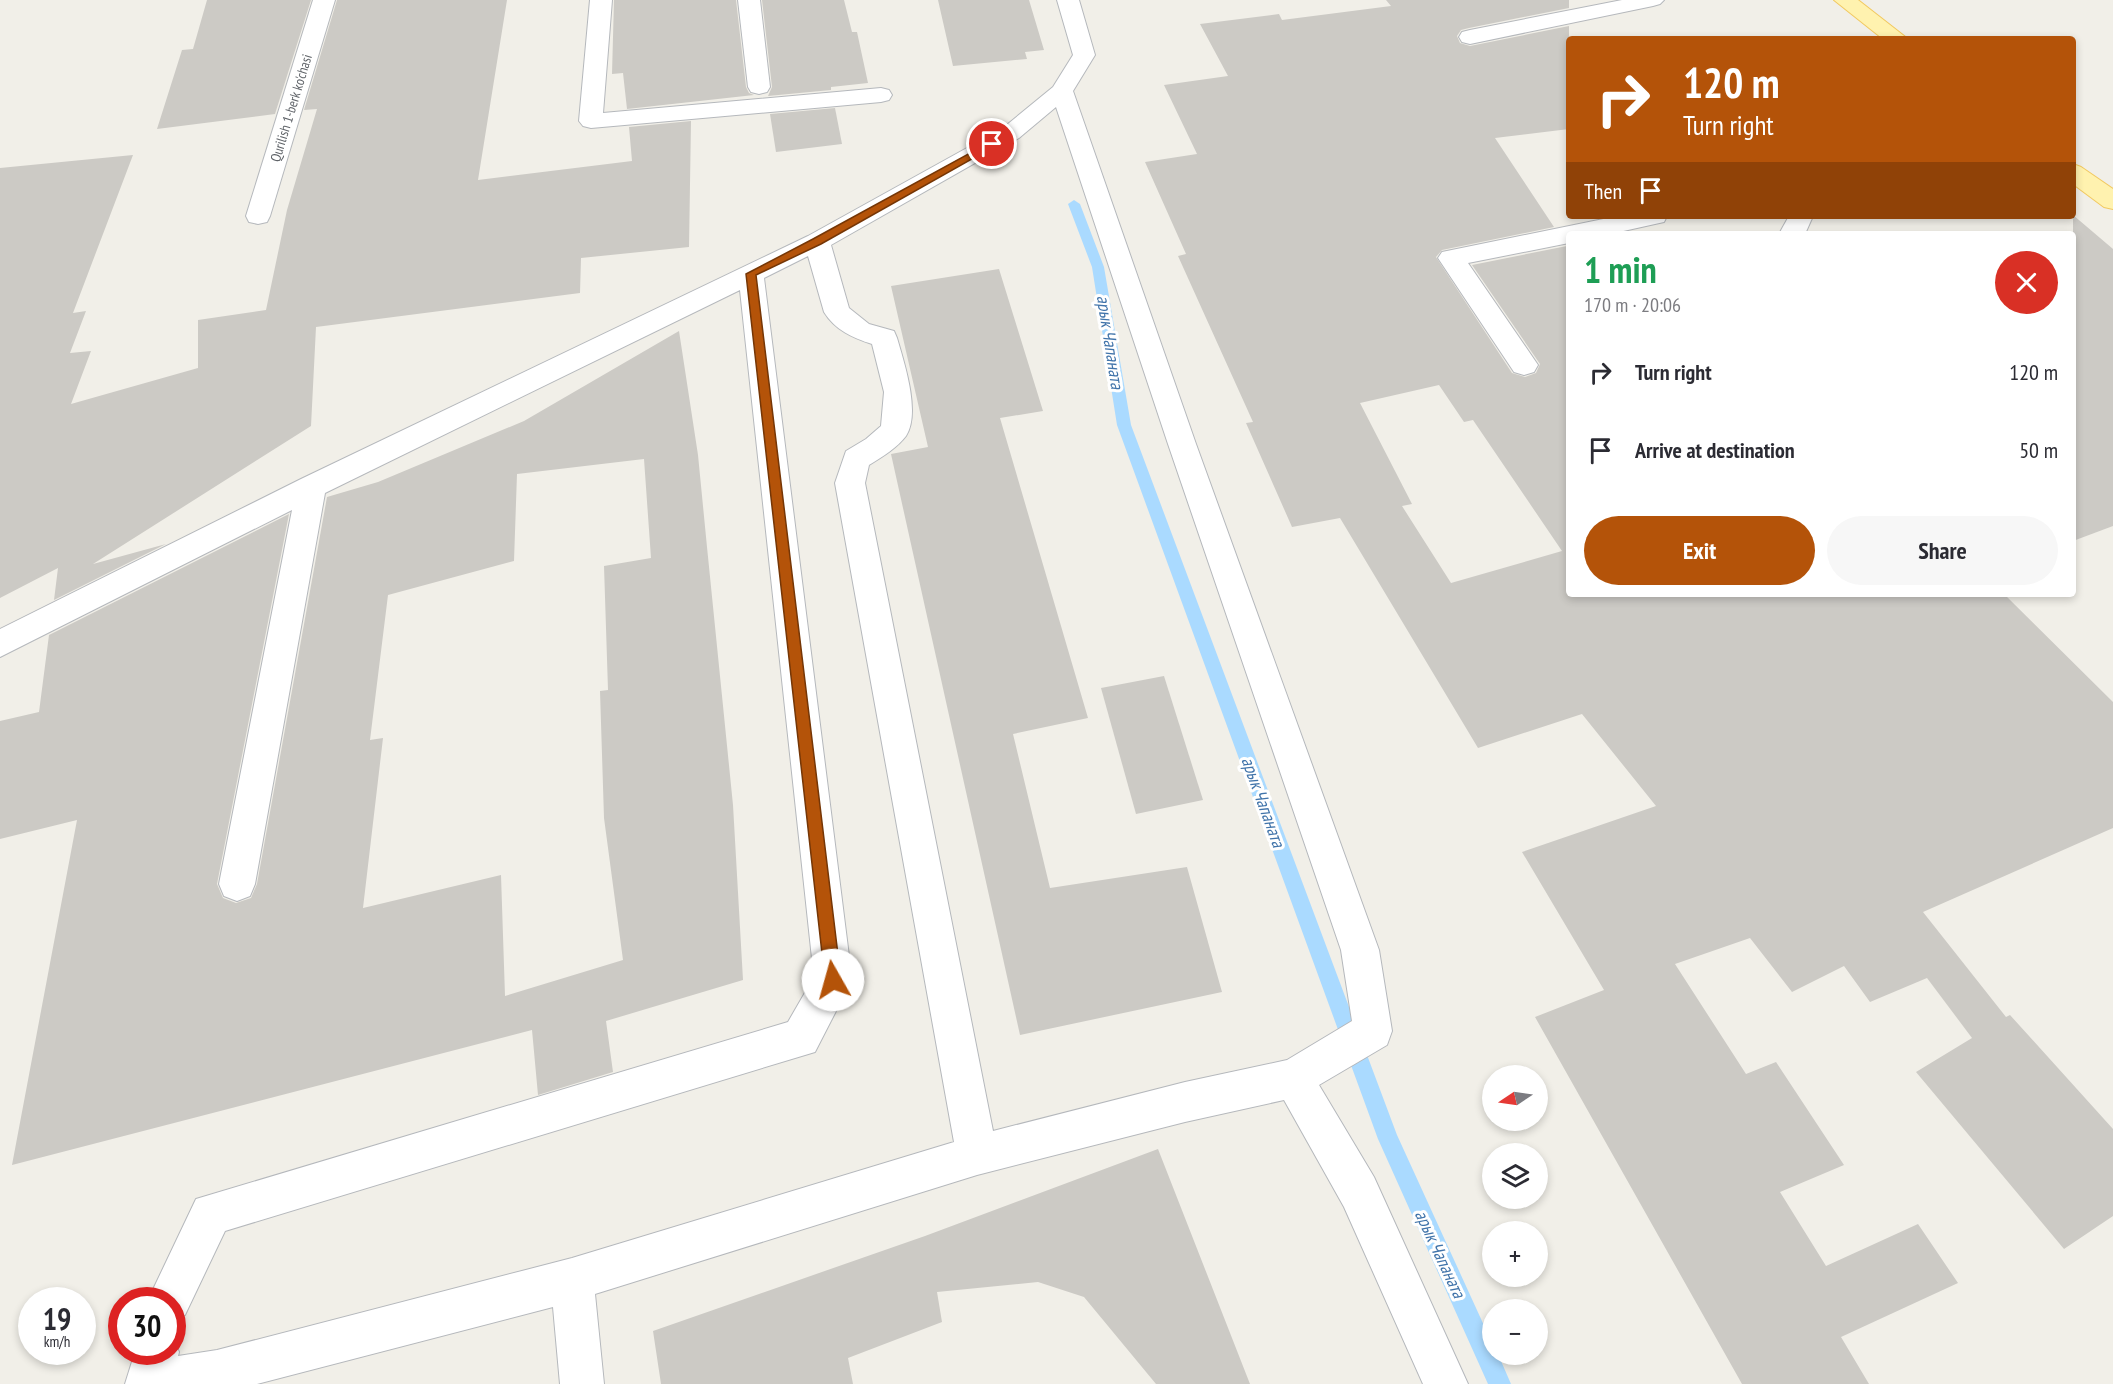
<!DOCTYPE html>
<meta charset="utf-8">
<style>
body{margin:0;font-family:"PT Sans Narrow",sans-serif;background:#f7f7f7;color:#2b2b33;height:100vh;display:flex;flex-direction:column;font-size:22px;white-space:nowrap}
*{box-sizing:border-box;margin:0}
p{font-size:20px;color:#7c7c81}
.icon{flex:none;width:33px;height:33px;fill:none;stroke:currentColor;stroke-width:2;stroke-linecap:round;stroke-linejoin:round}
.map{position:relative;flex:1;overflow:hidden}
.sheet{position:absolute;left:1566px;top:231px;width:510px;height:366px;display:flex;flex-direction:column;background:#fff;border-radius:6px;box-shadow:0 3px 9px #0003}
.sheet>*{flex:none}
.guide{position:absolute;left:1566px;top:36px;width:510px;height:183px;border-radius:6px;box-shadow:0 3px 9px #0003;background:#b45309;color:#fff;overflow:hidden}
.needle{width:39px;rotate:257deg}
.controls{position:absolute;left:1482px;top:1065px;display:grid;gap:12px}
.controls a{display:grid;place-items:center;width:66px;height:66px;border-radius:50%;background:#fff;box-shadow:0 3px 9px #0003;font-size:30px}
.speed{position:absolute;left:18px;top:1287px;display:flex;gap:12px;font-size:30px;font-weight:700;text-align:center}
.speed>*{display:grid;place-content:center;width:78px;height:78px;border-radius:50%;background:#fff;box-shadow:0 3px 9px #0003;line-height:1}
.speed small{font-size:15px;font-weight:400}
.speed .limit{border:9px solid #d22;background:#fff;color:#111}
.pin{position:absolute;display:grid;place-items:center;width:51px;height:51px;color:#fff;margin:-26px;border:3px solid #fff;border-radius:50%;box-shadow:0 2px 6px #0007}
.me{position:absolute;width:66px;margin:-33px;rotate:353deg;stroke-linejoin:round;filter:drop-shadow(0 0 4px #0008)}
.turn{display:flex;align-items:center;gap:21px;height:126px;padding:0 18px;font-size:27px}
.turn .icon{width:78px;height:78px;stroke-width:2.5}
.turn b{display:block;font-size:42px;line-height:51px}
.then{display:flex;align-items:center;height:57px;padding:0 18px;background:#0003;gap:12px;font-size:22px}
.round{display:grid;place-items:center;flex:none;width:63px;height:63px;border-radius:32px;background:#f7f7f7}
.overview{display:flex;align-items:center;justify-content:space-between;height:102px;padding:0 18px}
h1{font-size:36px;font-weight:800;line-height:45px;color:#1e9e55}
.primary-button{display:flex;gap:12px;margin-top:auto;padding:12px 18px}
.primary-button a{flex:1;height:69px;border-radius:36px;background:#b45309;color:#fff;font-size:24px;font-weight:800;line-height:69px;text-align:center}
.primary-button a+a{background:#f7f7f7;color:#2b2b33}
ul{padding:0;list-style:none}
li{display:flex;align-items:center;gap:18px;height:78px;padding:0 18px}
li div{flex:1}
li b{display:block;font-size:22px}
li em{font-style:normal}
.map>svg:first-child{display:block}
</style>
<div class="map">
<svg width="2113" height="1384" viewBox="0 0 2113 1384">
<rect width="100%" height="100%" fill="#f1efe8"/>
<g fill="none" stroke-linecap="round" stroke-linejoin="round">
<polygon fill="#aadaff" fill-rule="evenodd" points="1074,200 1080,204 1104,267 1131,425 1397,1135 1492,1343 1492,1354 1498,1354 1511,1384 1488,1384 1378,1139 1117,425 1092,267 1068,204"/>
</g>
<g fill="#cccac5" fill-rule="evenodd">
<polygon points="207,0 311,0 275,114 157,129 182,50 193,49"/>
<polygon points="337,0 507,0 478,180 632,161 629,127 691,121 689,247 581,258 580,293 316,327 311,426 93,564 166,544 54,600 58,568 0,598 0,168 133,155 73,313 86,311 70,353 91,351 71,404 198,368 198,320 266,310 287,210 317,109 304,110"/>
<polygon points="614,0 736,0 746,87 749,93 754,95 627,109 623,73 612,74"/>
<polygon points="762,0 844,0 852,32 857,32 868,83 831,87 831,90 768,96 772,87"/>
<polygon points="938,0 1029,0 1044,50 1025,52 1027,59 953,66"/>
<path d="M1386 0H1569V8L1469 28 1461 30 1457 36 1460 43 1470 46 1569 26V129L1495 138 1554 227 1442 250 1436 257 1512 373 1525 377 1536 373 1540 364 1472 265 1567 246 1569 249V594H2004L2113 702V828L1923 912 2006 1017 2010 1015 2113 1129V1216L2064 1249 1916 1072 1972 1038 1927 978 1870 1002 1844 966 1792 992 1750 938 1675 964 1746 1074 1776 1062 1844 1165 1780 1192 1826 1266 1918 1224 1958 1283 1841 1337 1869 1384H1742L1535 1017 1604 990 1522 852 1656 806 1582 714 1478 748 1340 518 1292 527 1246 423 1253 422 1178 256 1186 254 1145 162 1197 154 1164 85 1228 76 1200 24 1279 14 1282 20 1391 6ZM1439 385 1464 422 1473 420 1562 551 1451 583 1402 506 1412 504 1360 403Z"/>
<polygon points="835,108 842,144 776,152 770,114"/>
<polygon points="2073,215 2113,249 2113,526 2073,541"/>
<polygon points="999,269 1043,411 1000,418 1088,718 1013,734 1050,888 1187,867 1222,992 1020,1035 891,454 928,447 891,286"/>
<path d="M679 331 698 455 707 547 733 805 743 980 606 1021 613 1072 538 1095 532 1030 12 1165 77 820 0 839V721L39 712 49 635 289 514 217 884 223 898 236 903 251 898 257 884 327 497 378 482 524 421ZM644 459 651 558 604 566 608 690 600 691 604 818 623 960 505 996 501 875 363 908 383 738 370 740 388 595 514 561 517 474Z"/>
<polygon points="1164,676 1203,800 1136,814 1101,688"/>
<polygon points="1158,1149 1250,1384 1156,1384 1084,1297 1038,1282 937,1292 942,1322 848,1358 853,1384 661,1384 653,1331 925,1236"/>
</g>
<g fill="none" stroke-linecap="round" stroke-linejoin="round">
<defs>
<g id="minor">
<polygon points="313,0 335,0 270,216 267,222 258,224 249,222 246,216"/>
<polygon points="590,0 612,0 603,113 881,88 889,90 892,95 889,100 881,102 591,128 583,126 579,121"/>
<polygon points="738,0 760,0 770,87 767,92 759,94 751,92 748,87"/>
<path d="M1057 0H1079L1095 55 1073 91 1196 444 1379 950 1392 1031 1387 1045 1319 1085 1374 1177 1468 1384H1423L1344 1207 1284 1100 1185 1122 977 1175 595 1294 604 1384H560L553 1307 257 1384H125L135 1352H172V1336L179 1352 178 1356 217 1350 572 1258 954 1142 835 483 846 451 866 439 881 426 884 392 872 344C853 338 835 330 824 312L808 256 764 278 852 980 815 1052 225 1231 185 1315 172 1321V1300H148L196 1199 788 1022 814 977 740 290 325 493 255 884 250 896 237 901 224 896 219 884 292 510 0 657V629L301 479 808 236 1003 128 1053 87 1073 55ZM1056 107 1168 444 1341 950 1352 1021 1287 1060 1185 1082 993 1131 865 483 869 465C882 457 897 448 906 436 921 413 904 362 897 338L894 331 869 324 849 308 831 245 1019 138Z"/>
<polygon points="1622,0 1664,0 1660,4 1653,6 1470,44 1462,42 1459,37 1462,32 1470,30"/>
<polygon points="1618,216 1667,216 1664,222 1610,234 1569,234 1569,243 1468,263 1538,365 1534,372 1524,375 1514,372 1438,258 1442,252"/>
<polygon points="1789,216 1813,216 1805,234 1779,234"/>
</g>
<g id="major">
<polygon points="1834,0 1858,0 1908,39 1883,39"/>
<polygon points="2073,164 2081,167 2113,189 2113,209 2104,207 2073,184"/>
</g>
</defs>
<use href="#minor" stroke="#b5b8bc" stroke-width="2"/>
<use href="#major" stroke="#f2c960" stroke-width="2"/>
<use href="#minor" fill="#fff" fill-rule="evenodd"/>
<use href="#major" fill="#fff2af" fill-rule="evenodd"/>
</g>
<polygon fill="#b45309" stroke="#753606" stroke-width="1.5" points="992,141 997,144 995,146 821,244 756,275 841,980 839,985 833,988 828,985 825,980 746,274 813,239"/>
<g text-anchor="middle" stroke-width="6" stroke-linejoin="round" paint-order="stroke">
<g font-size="14" fill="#5f6368" stroke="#fff">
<text transform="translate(291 108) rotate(-73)" y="5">Qurilish 1-berk ko'chasi</text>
</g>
<g font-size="18" font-style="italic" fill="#4174aa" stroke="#fff">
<text transform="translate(1110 342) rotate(81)" y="6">арык Чапаната</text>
<text transform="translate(1263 802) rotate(70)" y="6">арык Чапаната</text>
<text transform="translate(1440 1254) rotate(65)" y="6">арык Чапаната</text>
</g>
</g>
</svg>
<div class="controls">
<a><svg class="needle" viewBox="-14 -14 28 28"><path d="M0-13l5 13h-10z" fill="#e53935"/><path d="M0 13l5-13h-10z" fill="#7c7c81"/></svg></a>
<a><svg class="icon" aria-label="layers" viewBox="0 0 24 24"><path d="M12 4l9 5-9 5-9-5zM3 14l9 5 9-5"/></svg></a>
<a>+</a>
<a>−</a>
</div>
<div class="speed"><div>19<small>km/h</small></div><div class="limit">30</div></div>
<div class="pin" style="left:992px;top:144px;background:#d93025"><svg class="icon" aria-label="arrive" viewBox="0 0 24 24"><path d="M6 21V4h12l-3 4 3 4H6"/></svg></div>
<svg class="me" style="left:833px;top:980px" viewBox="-20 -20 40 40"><circle r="19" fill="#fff"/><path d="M0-13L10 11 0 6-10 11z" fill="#b45309"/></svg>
<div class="guide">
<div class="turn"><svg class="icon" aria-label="right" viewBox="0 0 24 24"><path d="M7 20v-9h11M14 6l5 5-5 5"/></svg><div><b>120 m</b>Turn right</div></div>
<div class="then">Then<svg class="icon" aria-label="arrive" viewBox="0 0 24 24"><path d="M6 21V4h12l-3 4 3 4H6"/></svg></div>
</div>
<section class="sheet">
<div class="overview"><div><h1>1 min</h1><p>170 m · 20:06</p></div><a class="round" style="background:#d93025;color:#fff"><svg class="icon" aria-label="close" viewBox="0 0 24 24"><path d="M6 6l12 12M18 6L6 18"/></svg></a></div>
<ul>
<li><svg class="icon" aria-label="right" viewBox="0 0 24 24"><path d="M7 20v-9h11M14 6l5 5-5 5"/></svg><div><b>Turn right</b></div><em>120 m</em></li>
<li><svg class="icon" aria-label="arrive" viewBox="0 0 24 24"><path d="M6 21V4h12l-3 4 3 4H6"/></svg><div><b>Arrive at destination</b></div><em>50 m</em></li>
</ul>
<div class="primary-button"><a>Exit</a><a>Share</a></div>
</section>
</div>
